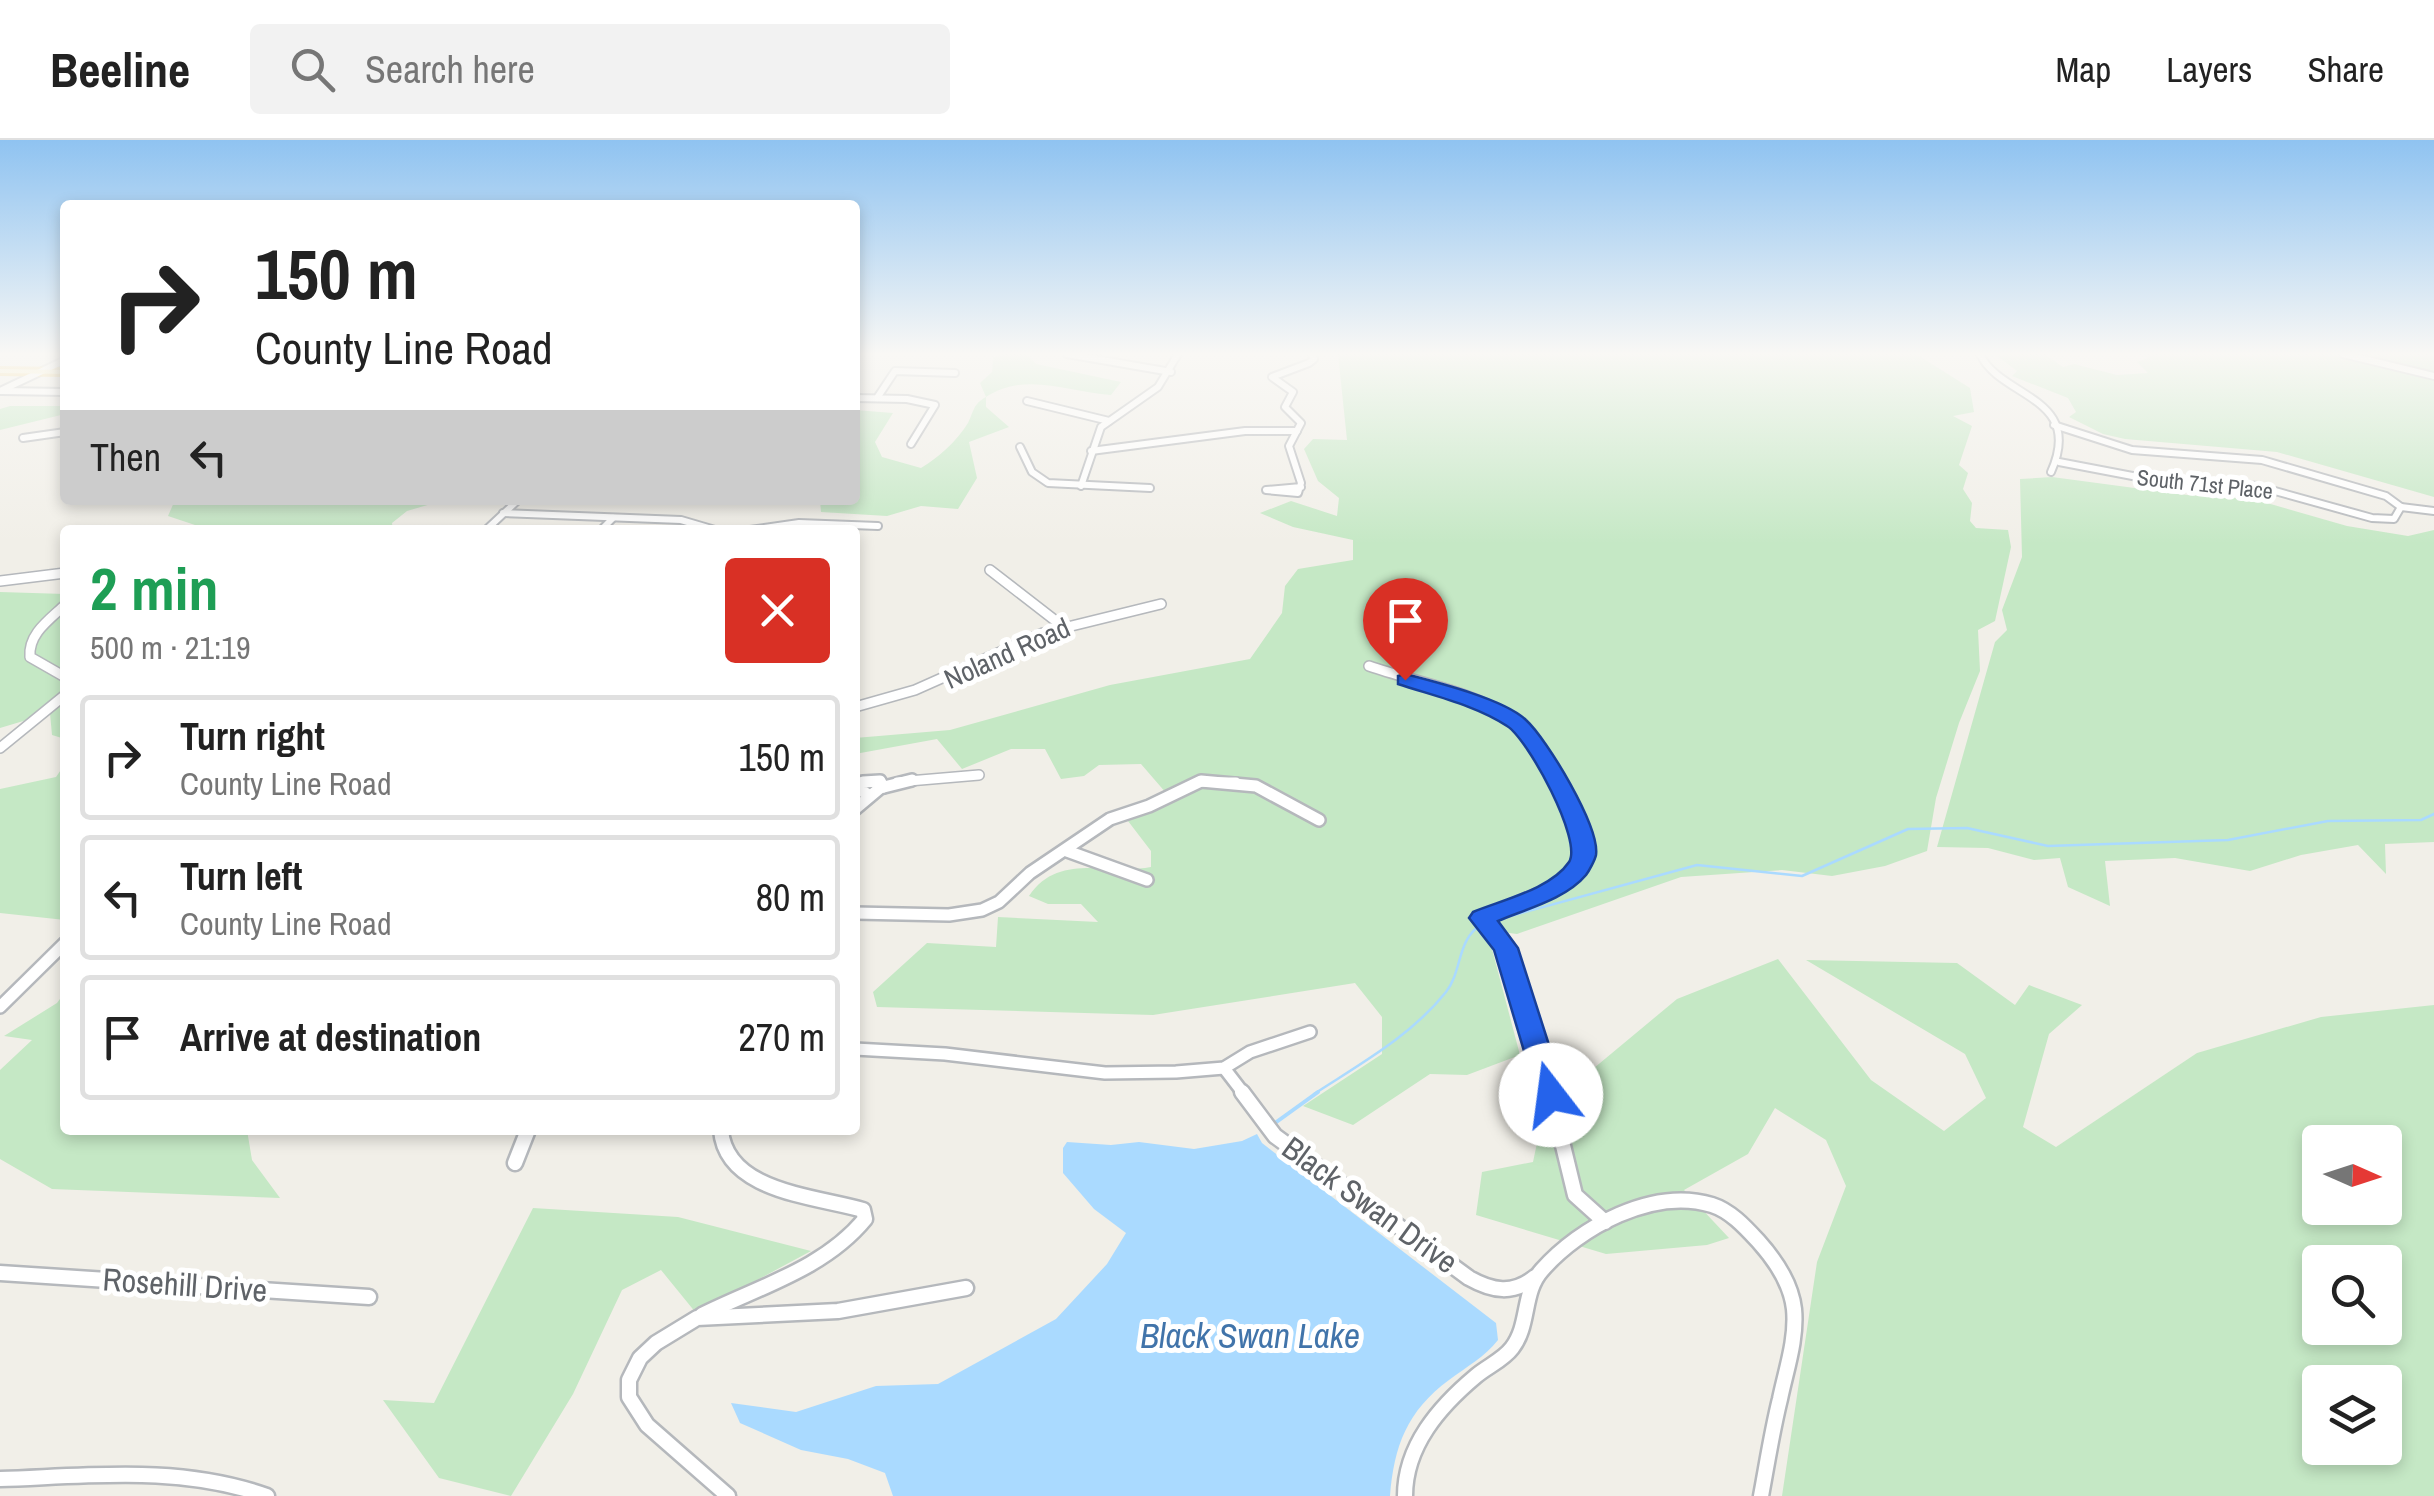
<!DOCTYPE html>
<meta charset="utf-8">
<style>
body{margin:0;font-family:"Archivo Narrow",sans-serif;background:#f2f2f2;color:#222;height:100vh;display:flex;flex-direction:column;font-size:38px;white-space:nowrap}
*{box-sizing:border-box;margin:0}
p{font-size:32px;color:#767676}
.icon{flex:none;width:55px;height:55px;fill:none;stroke:currentColor;stroke-width:2;stroke-linecap:round;stroke-linejoin:round}
.map{position:relative;flex:1;overflow:hidden}
.sheet{position:absolute;left:60px;top:385px;width:800px;height:610px;display:flex;flex-direction:column;background:#fff;border-radius:10px;box-shadow:0 5px 15px #0003}
.sheet>*{flex:none}
.banner{position:absolute;left:60px;top:60px;width:800px;height:305px;border-radius:10px;box-shadow:0 5px 15px #0003;background:#fff;color:#222;overflow:hidden}
.needle{width:65px;rotate:93deg}
.fabs{position:absolute;left:2302px;top:985px;display:grid;gap:20px}
.fabs a{display:grid;place-items:center;width:100px;height:100px;border-radius:10px;background:#fff;box-shadow:0 5px 15px #0003;font-size:50px}
.pin{position:absolute;display:grid;place-items:center;width:85px;height:85px;color:#fff;margin:-102px -42px;border-radius:50% 50% 50% 0;rotate:-45deg;box-shadow:0 0 10px #0007}
.pin .icon{rotate:45deg}
.me{position:absolute;width:110px;margin:-55px;rotate:345deg;stroke-linejoin:round;filter:drop-shadow(0 0 8px #0008)}
.turn{display:flex;align-items:center;gap:35px;height:210px;padding:0 30px;font-size:45px}
.turn .icon{width:130px;height:130px;stroke-width:2.5}
.turn b{display:block;font-size:70px;line-height:85px}
.then{display:flex;align-items:center;height:95px;padding:0 30px;background:#0003;gap:20px;font-size:38px}
.round{display:grid;place-items:center;flex:none;width:105px;height:105px;border-radius:10px;background:#f2f2f2}
.head{display:flex;align-items:center;justify-content:space-between;height:170px;padding:0 30px}
h1{font-size:60px;font-weight:700;line-height:75px;color:#1e9e55}
ul{padding:0;list-style:none}
li{display:flex;align-items:center;gap:30px;height:125px;margin:0 20px 15px;padding:0 10px;border:5px solid #e0e0e0;border-radius:10px}
li div{flex:1}
li b{display:block;font-size:38px}
li em{font-style:normal}
header{display:flex;align-items:center;gap:60px;box-sizing:border-box;height:140px;padding:0 50px;background:#fff;border-bottom:2px solid #e0e0e0}
header strong{font-size:48px}
nav{display:flex;gap:55px;margin-inline-start:auto;font-size:35px}
.search{width:700px;height:90px;background:#f2f2f2;display:flex;align-items:center;gap:25px;box-sizing:border-box;padding:0 35px;border-radius:10px;color:#767676;font-size:38px}
.map>svg:first-child{display:block}
</style>
<header>
<strong>Beeline</strong>
<div class="search"><svg class="icon" aria-label="search" viewBox="0 0 24 24"><circle cx="10" cy="10" r="6"/><path d="M15 15l6 6"/></svg>Search here</div>
<nav><a>Map</a><a>Layers</a><a>Share</a></nav>
</header>
<div class="map">
<svg width="2434" height="1356" viewBox="0 0 2434 1356">
<rect width="100%" height="100%" fill="#f1efe8"/>
<g fill="#c5e8c5" fill-rule="evenodd">
<path d="M1001 214H1027L1036 224 1121 242 1111 255C1068 252 1026 231 986 257V267L1009 287 969 302 977 338 958 369 921 366 887 376 821 372 820 360H855V270L893 273 875 302 882 317 921 328C939 317 956 302 968 283 974 271 973 264 986 257L980 243 992 232 993 218Z"/>
<path d="M1338 214H1916L1970 248 1974 272 1953 276 1972 286 1959 325 1968 333 1963 349 1972 363 1970 381 1976 388 2008 390 2011 407 1995 481 1978 490 1980 531 1959 583 1936 658 1927 711 1885 726 1832 736 1782 730 1681 737 1517 794 1487 790 1520 915 1467 935 1430 934 1353 985 1303 966 1382 914V877L1355 843 1153 875 877 867 873 852 927 803 996 807 998 777 1098 782 1081 764H1048L1029 756C1058 712 1107 735 1151 727V711L1128 681 1173 661 1141 624 1099 625 1084 636 1061 639 1045 609H1011L962 629 937 599 855 614V598L950 590 1110 545 1250 519 1282 473 1285 446 1298 429 1353 420V400L1293 387 1260 373 1291 361 1337 376 1339 358 1318 341 1304 309 1313 299 1347 300Z"/>
<polygon points="2044,214 2063,227 2074,224 2117,235 2148,233 2137,222 2148,218 2138,214 2434,214 2434,357 2277,312 2125,299 2103,294 2069,277 2076,272 2068,258 2012,236 2017,231 1996,215"/>
<polygon points="10,266 65,266 65,274 0,290 0,269"/>
<polygon points="2052,337 2187,355 2253,359 2347,386 2408,396 2434,390 2434,702 2385,704 2386,734 2358,705 2301,715 2250,731 2175,718 2105,721 2110,766 2068,747 2060,718 2034,720 1988,708 1937,707 1995,502 2007,490 2002,470 2022,417 2020,339"/>
<polygon points="175,360 473,360 464,364 431,364 407,371 392,383 393,390 210,390 168,376"/>
<polygon points="0,452 65,454 65,599 52,595 50,573 0,588"/>
<polygon points="65,624 65,780 0,773 0,649 56,637"/>
<path d="M1778 819 1871 940 1944 991 1986 958 1965 914 1806 820 1957 823 2015 865 2029 845 2082 865 2049 894 2023 987 2056 1007 2197 913 2321 877 2434 865V1356H1782L1817 1122 1846 1046 1826 1000 1775 968 1748 1014 1684 1050 1729 1098 1707 1105 1606 1114 1476 1075 1482 1032 1533 1022 1537 1003 1532 959 1582 938 1677 859ZM2320 1002H2385V1068H2320ZM2320 1122H2385V1188H2320ZM2320 1242H2385V1308H2320Z"/>
<polygon points="65,852 65,990 247,990 252,1020 280,1058 52,1049 0,1019 0,930 32,900 4,896 57,863"/>
<polygon points="533,1068 678,1077 811,1111 696,1173 661,1130 622,1150 573,1254 511,1356 439,1338 383,1260 434,1263"/>
</g>
<path fill="#aadaff" d="M1257 994 1262 1003 1496 1183 1498 1200C1485 1217 1466 1227 1449 1240 1407 1271 1394 1306 1390 1356H893L885 1333 848 1319 801 1310 740 1283 731 1263 796 1272 876 1246 938 1244 1056 1179 1107 1124 1126 1093 1094 1069 1063 1033V1008L1067 1002 1111 1005 1139 1002 1194 1009 1242 1001Z"/>
<g fill="none" stroke-linecap="round" stroke-linejoin="round">
<g stroke="#aadaff" stroke-width="2.5">
<polyline points="1492,781 1697,725 1802,736 1908,689 1967,688 2048,706 2228,700 2328,681 2421,680 2434,674"/>
<path d="M1314 954C1360 924 1411 896 1446 852 1463 830 1456 800 1482 784"/>
</g>
<polyline stroke="#aadaff" stroke-width="4" points="1275,983 1318,952"/>
<defs>
<g id="minor-far3">
<polyline points="1067,214 1171,232"/>
<path d="M1980 214C2000 258 2085 256 2051 332"/>
<polyline points="2343,214 2434,236"/>
<polyline points="0,251 61,222"/>
<polyline points="2,251 65,252"/>
<polyline points="855,258 907,259 935,265 911,304"/>
<polyline points="877,258 895,231 955,233"/>
<polyline points="1027,261 1109,281"/>
<polyline points="2054,285 2132,310 2262,320 2386,356 2401,367"/>
<polyline points="23,298 65,292"/>
<polyline points="1020,307 1032,332 1048,343 1150,348"/>
<polyline points="1091,311 1245,291 1297,291"/>
<polyline points="2059,322 2143,338 2257,346 2372,378 2394,379 2401,367"/>
<polyline points="1081,346 1101,287 1158,247 1178,214"/>
<polyline points="1301,347 1266,350 1298,353 1301,343 1289,306 1301,283 1285,267 1293,252 1272,237 1309,223 1314,219 1312,214"/>
<polyline points="2401,367 2434,371"/>
<polyline points="503,373 681,380 715,390"/>
<polyline points="486,390 518,360"/>
<polyline points="601,390 613,378"/>
<polyline points="750,390 799,383 878,386"/>
</g>
<g id="minor-far2">
<polyline points="990,430 1061,485"/>
<polyline points="0,441 65,433"/>
<path d="M65 465C49 480 28 494 30 517L65 537"/>
<path d="M1369 526C1417 543 1485 552 1523 588 1538 603 1547 624 1556 642"/>
<polyline points="855,567 915,550 1043,493 1161,464"/>
<polyline points="0,608 65,555"/>
<polyline points="863,642 881,642"/>
<polyline points="897,642 979,635"/>
<polyline points="1198,642 1236,642"/>
</g>
<g id="minor-far1">
<polyline points="867,654 859,649 863,642 880,641 883,647"/>
<polyline points="855,669 880,648 912,640"/>
<polyline points="1067,711 1147,740"/>
<polyline points="855,773 949,775 982,770 999,762 1030,733 1110,679 1149,666 1201,641 1256,646 1319,680"/>
<polyline points="0,867 65,803"/>
<polyline points="855,909 945,914 1105,933 1176,932 1224,928 1250,912 1310,892"/>
<polyline points="1224,928 1244,954"/>
<polyline points="1551,954 1506,808 1482,778 1558,746 1582,722 1581,693 1555,640"/>
</g>
<g id="minor">
<path d="M1242 952 1275 996 1469 1138C1492 1151 1513 1155 1535 1137"/>
<polyline points="1550,952 1575,1055 1605,1082"/>
<polyline points="515,1023 528,990"/>
<polyline points="0,1133 369,1157"/>
<path d="M702 1175C758 1147 824 1129 865 1079L863 1070C815 1056 726 1052 721 990"/>
<path d="M0 1339C90 1336 180 1325 267 1356"/>
<polyline points="728,1356 647,1285 629,1257 629,1240 640,1218 656,1203 697,1178 838,1171 966,1148"/>
<path d="M1405 1356C1405 1306 1439 1267 1476 1236 1488 1226 1503 1220 1512 1208 1530 1185 1522 1152 1542 1130 1580 1087 1653 1047 1712 1065 1731 1071 1746 1088 1759 1102 1776 1121 1791 1143 1794 1169 1797 1199 1786 1230 1780 1259 1772 1291 1767 1324 1761 1356"/>
</g>
<polygon id="major" points="0,229 65,230 65,234 0,233"/>
</defs>
<use href="#minor-far3" stroke="#b5b8bc" stroke-width="10"/>
<use href="#minor-far2" stroke="#b5b8bc" stroke-width="12"/>
<use href="#minor-far1" stroke="#b5b8bc" stroke-width="16"/>
<use href="#minor" stroke="#b5b8bc" stroke-width="19"/>
<use href="#major" stroke="#f2c960" stroke-width="6"/>
<use href="#minor-far3" stroke="#fff" stroke-width="6"/>
<use href="#minor-far2" stroke="#fff" stroke-width="9"/>
<use href="#minor-far1" stroke="#fff" stroke-width="11"/>
<use href="#minor" stroke="#fff" stroke-width="14"/>
<use href="#major" fill="#fff2af" fill-rule="evenodd"/>
</g>
<linearGradient id="sky" x2="0" y2="1"><stop stop-color="#8fc3f1"/><stop offset="0.53" stop-color="#f9f8f5"/><stop offset="1" stop-color="#f9f8f5" stop-opacity="0"/></linearGradient>
<rect width="2434" height="404" fill="url(#sky)"/>
<path fill="#2563eb" stroke="#184099" stroke-width="2.5" d="M1405 534C1436 542 1504 559 1526 580 1547 599 1600 687 1596 715 1595 720 1589 731 1586 735 1566 759 1526 769 1498 781L1518 808 1565 955 1561 963 1551 966 1541 963 1537 955 1494 810 1469 778 1473 772C1502 760 1551 749 1569 722 1583 701 1528 599 1507 586 1475 565 1434 556 1398 544V536Z"/>
<g text-anchor="middle" stroke-width="10" stroke-linejoin="round" paint-order="stroke">
<g font-size="22" fill="#5f6368" stroke="#fff">
<text transform="translate(2205 344) rotate(6)" y="8">South 71st Place</text>
</g>
<g font-size="28" fill="#5f6368" stroke="#fff">
<text transform="translate(1007 513) rotate(-24)" y="10">Noland Road</text>
</g>
<g font-size="32" fill="#5f6368" stroke="#fff">
<text transform="translate(1370 1065) rotate(36)" y="11">Black Swan Drive</text>
<text transform="translate(185 1145) rotate(4)" y="11">Rosehill Drive</text>
</g>
<g font-size="35" font-style="italic" fill="#4174aa" stroke="#fff">
<text x="1250" y="1208">Black Swan Lake</text>
</g>
</g>
</svg>
<div class="fabs">
<a><svg class="needle" viewBox="-14 -14 28 28"><path d="M0-13l5 13h-10z" fill="#e53935"/><path d="M0 13l5-13h-10z" fill="#767676"/></svg></a>
<a><svg class="icon" aria-label="search" viewBox="0 0 24 24"><circle cx="10" cy="10" r="6"/><path d="M15 15l6 6"/></svg></a>
<a><svg class="icon" aria-label="layers" viewBox="0 0 24 24"><path d="M12 4l9 5-9 5-9-5zM3 14l9 5 9-5"/></svg></a>
</div>
<div class="pin" style="left:1405px;top:540px;background:#d93025"><svg class="icon" aria-label="arrive" viewBox="0 0 24 24"><path d="M6 21V4h12l-3 4 3 4H6"/></svg></div>
<svg class="me" style="left:1551px;top:955px" viewBox="-20 -20 40 40"><circle r="19" fill="#fff"/><path d="M0-13L10 11 0 6-10 11z" fill="#2563eb"/></svg>
<div class="banner">
<div class="turn"><svg class="icon" aria-label="right" viewBox="0 0 24 24"><path d="M7 20v-9h11M14 6l5 5-5 5"/></svg><div><b>150 m</b>County Line Road</div></div>
<div class="then">Then<svg class="icon" aria-label="left" viewBox="0 0 24 24"><path d="M17 20v-9H6M10 6l-5 5 5 5"/></svg></div>
</div>
<section class="sheet">
<div class="head"><div><h1>2 min</h1><p>500 m · 21:19</p></div><a class="round" style="background:#d93025;color:#fff"><svg class="icon" aria-label="close" viewBox="0 0 24 24"><path d="M6 6l12 12M18 6L6 18"/></svg></a></div>
<ul>
<li><svg class="icon" aria-label="right" viewBox="0 0 24 24"><path d="M7 20v-9h11M14 6l5 5-5 5"/></svg><div><b>Turn right</b><p>County Line Road</p></div><em>150 m</em></li>
<li><svg class="icon" aria-label="left" viewBox="0 0 24 24"><path d="M17 20v-9H6M10 6l-5 5 5 5"/></svg><div><b>Turn left</b><p>County Line Road</p></div><em>80 m</em></li>
<li><svg class="icon" aria-label="arrive" viewBox="0 0 24 24"><path d="M6 21V4h12l-3 4 3 4H6"/></svg><div><b>Arrive at destination</b></div><em>270 m</em></li>
</ul>
</section>
</div>
